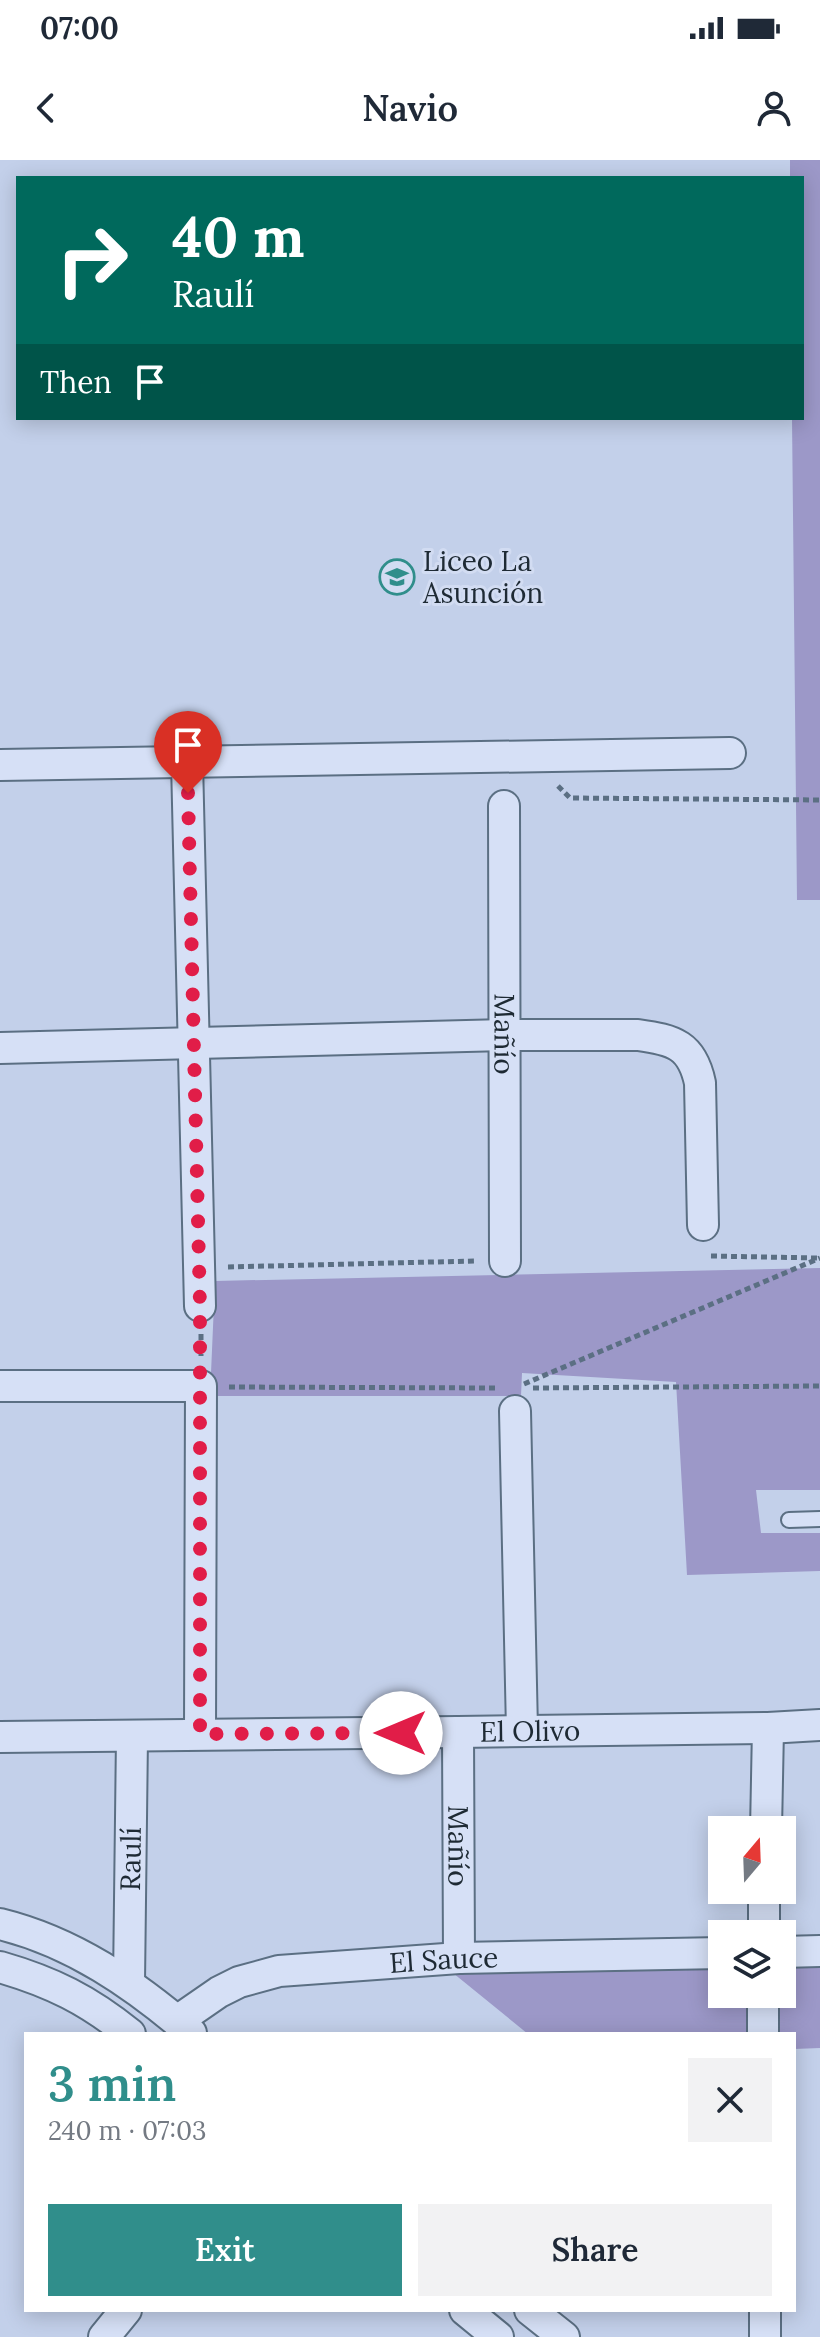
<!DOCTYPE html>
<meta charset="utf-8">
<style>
body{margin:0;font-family:Lora,serif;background:#f2f2f3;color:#1f2937;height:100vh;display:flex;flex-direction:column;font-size:30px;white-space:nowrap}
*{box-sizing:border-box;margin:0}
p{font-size:26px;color:#747a83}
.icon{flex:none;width:44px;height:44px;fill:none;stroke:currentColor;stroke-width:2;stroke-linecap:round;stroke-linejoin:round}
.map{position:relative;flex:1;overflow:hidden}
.drawer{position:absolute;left:24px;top:1872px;width:772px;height:280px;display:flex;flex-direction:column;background:#fff;border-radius:0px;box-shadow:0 4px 20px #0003}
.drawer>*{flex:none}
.top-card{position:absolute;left:16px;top:16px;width:788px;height:244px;border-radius:0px;box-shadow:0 4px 20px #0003;background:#00695c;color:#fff;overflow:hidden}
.needle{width:52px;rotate:19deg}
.controls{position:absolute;left:708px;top:1656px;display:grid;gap:16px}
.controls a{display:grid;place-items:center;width:88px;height:88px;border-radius:0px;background:#fff;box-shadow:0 4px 20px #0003;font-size:40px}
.pin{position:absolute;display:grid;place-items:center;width:68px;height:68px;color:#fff;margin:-82px -34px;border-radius:50% 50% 50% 0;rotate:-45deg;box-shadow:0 0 8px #0007}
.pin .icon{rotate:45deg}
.me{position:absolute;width:88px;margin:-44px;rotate:270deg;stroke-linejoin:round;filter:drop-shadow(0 0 6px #0008)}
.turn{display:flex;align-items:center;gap:28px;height:168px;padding:0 24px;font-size:36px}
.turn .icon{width:104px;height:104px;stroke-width:2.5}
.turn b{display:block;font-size:56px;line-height:68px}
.then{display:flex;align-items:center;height:76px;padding:0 24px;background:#0003;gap:16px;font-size:30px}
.round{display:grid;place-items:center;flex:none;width:84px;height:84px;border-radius:0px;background:#f2f2f3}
.summary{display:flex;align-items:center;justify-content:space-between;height:136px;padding:0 24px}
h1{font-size:48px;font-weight:600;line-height:60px;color:#308e8b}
.cta{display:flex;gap:16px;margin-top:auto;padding:16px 24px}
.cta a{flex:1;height:92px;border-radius:0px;background:#308e8b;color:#fff;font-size:32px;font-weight:600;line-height:92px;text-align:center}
.cta a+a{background:#f2f2f3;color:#1f2937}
.status{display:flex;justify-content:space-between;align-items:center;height:56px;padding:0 40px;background:#fff;direction:ltr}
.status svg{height:22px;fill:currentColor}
header{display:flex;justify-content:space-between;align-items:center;height:104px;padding:0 24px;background:#fff;font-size:36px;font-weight:600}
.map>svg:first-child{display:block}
</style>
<div class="status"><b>07:00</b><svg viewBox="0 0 49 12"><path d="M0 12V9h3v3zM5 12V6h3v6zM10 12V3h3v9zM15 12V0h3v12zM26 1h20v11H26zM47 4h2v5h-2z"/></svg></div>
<header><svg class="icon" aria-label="back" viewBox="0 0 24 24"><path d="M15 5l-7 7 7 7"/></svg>Navio<svg class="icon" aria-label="person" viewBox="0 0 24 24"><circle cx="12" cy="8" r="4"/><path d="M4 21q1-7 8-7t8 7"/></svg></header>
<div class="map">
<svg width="820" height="2177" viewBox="0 0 820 2177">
<rect width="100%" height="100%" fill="#c3d0ea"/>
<g fill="#9c98c8">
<polygon points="790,0 820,0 820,740 797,740 792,258 802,258 802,18 790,18"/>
<polygon points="820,1108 820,1330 756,1330 761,1373 820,1373 820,1411 687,1415 676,1222 522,1213 521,1236 210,1236 215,1121"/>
<polygon points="782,1792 820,1792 820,1888 794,1889 794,1874 528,1874 437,1800 722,1794 722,1834 782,1834"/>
</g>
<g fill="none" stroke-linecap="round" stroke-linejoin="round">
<defs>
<polyline id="service" points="789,1360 820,1359"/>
<g id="minor">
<polyline points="187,602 200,1146"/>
<polyline points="0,605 730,593"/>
<path id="s1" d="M504 646 505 1101"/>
<path d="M0 888 505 875H638C674 880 692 885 700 923L703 1065"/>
<polyline points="0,1226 201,1226 200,1574"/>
<polyline points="515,1251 522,1570"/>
<path id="s2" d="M458 1572 459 1798"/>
<path id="s3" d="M0 1577 458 1572 768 1568 820 1565"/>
<polyline points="766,1670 768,1568"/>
<path d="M0 1764C73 1782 134 1824 191 1873"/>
<polyline points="764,1774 764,1730"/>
<polyline points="782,1792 820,1791"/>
<path d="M0 1807C52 1822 88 1840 130 1874"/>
<path id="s4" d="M129 1823 132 1576"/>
<polyline points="763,1834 763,1874"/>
<path id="s5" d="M177 1861 219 1832 239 1822 279 1811 459 1798 722 1793"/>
<polyline points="465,2150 498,2177"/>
<polyline points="530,2150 564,2177"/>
<polyline points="765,2150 765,2177"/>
<polyline points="104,2177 126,2150"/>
</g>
</defs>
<use href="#service" stroke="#5b6f83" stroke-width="18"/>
<use href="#minor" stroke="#5b6f83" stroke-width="34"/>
<g stroke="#5b6f83" stroke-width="5" stroke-dasharray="6 4" stroke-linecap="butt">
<polyline points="558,626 570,638 820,640"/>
<polyline points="711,1096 817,1098"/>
<polyline points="228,1107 474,1101"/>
<polyline points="201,1174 201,1196"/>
<polyline points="524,1224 820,1098"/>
<polyline points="229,1227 495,1228"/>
<polyline points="533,1228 820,1226"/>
</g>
<use href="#service" stroke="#d6e0f6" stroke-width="14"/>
<use href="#minor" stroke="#d6e0f6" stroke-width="30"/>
</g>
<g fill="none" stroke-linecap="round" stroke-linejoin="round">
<polyline stroke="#e11d48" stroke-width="14" stroke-dasharray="0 25.2" points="188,633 200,1146 200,1574 401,1573"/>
</g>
<defs>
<symbol id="school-ring" viewBox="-11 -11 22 22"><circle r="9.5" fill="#d2dcf2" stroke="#308e8b" stroke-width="1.5"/><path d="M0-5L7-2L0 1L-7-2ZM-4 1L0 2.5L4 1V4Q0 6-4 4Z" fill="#308e8b"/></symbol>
</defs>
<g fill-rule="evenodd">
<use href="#school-ring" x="377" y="397" width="40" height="40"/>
</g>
<g text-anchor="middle" stroke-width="6" stroke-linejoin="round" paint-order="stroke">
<g font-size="28" fill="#1e2a34" stroke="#d2dcf2" text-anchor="start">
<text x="423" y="411">Liceo La<tspan x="423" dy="32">Asunción</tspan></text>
</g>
<g font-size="28" fill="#1e2a34" stroke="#d2dcf2">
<text dy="10" stroke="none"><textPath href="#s1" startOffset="228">Mañío</textPath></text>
<text dy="10" stroke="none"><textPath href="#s3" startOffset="530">El Olivo</textPath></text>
<text dy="10" stroke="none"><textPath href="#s2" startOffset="114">Mañío</textPath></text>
<text dy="10" stroke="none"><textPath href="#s4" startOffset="124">Raulí</textPath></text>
<text dy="10" stroke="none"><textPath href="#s5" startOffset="280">El Sauce</textPath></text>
</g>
</g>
</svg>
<div class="controls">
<a><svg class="needle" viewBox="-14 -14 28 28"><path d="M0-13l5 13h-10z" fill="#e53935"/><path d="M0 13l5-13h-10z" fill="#747a83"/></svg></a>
<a><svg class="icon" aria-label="layers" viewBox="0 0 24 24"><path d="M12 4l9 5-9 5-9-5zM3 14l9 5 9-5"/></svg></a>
</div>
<div class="pin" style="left:188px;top:633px;background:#d93025"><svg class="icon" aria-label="arrive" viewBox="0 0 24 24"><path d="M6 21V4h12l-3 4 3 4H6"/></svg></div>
<svg class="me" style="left:401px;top:1573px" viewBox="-20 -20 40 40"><circle r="19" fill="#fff"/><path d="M0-13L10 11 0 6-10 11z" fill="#e11d48"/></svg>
<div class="top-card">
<div class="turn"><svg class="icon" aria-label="right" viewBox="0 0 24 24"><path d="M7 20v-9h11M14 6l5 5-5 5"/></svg><div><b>40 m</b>Raulí</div></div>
<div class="then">Then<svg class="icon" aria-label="arrive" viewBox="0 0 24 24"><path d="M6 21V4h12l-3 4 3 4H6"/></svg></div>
</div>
<section class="drawer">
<div class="summary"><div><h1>3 min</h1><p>240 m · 07:03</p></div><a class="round"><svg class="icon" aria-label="close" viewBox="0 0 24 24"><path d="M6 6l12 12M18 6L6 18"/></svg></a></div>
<div class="cta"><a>Exit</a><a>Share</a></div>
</section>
</div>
